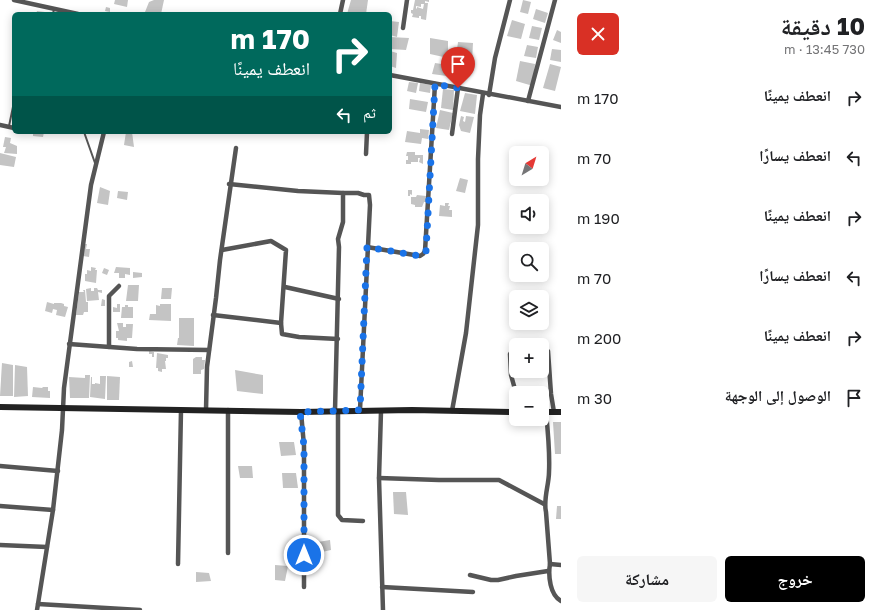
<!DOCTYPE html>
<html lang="ar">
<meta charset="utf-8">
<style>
body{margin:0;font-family:"Golos Text","Noto Naskh Arabic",sans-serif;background:#f6f6f6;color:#202124;direction:rtl;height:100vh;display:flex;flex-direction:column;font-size:15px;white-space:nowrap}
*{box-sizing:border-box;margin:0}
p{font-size:13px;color:#757577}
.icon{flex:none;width:22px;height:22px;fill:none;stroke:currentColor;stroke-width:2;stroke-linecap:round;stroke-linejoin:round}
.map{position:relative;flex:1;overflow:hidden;direction:ltr}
.drawer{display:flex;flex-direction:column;background:#fff;width:320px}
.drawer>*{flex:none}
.hud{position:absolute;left:12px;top:12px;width:380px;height:122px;border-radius:6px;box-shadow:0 2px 10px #0003;direction:rtl;background:#00695c;color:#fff;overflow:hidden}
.needle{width:26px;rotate:38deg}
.fabs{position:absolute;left:509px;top:146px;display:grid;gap:8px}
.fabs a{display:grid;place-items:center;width:40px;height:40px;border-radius:6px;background:#fff;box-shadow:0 2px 10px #0003;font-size:20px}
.pin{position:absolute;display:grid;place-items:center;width:34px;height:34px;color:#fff;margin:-41px -17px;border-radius:50% 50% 50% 0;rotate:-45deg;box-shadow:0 0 4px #0007}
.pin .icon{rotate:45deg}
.me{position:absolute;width:44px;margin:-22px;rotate:0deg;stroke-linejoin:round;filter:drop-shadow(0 0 3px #0008)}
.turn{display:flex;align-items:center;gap:14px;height:84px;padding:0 16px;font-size:18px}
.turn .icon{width:52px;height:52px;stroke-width:2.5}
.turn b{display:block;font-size:28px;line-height:34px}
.then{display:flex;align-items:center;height:38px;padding:0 16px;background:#0003;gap:8px;font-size:15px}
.round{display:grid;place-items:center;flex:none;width:42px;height:42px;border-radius:6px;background:#f6f6f6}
.summary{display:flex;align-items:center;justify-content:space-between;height:68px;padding:0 16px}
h1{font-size:24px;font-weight:700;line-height:30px}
.button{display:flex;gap:8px;margin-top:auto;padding:8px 16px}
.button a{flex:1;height:46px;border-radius:6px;background:#000;color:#fff;font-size:16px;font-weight:700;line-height:46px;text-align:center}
.button a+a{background:#f6f6f6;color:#202124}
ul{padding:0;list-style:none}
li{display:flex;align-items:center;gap:12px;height:60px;padding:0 16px}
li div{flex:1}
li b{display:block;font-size:15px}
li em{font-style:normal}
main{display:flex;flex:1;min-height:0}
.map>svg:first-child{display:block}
</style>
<main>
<section class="drawer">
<div class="summary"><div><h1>10 دقيقة</h1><p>730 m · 13:45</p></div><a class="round" style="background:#d93025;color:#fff"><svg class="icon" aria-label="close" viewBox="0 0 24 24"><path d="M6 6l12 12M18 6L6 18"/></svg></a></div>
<ul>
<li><svg class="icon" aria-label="right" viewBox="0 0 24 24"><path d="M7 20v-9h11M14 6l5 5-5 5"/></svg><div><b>انعطف يمينًا</b></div><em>170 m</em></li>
<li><svg class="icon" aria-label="left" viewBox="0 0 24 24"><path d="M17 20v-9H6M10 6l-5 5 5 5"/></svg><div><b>انعطف يسارًا</b></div><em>70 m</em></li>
<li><svg class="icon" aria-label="right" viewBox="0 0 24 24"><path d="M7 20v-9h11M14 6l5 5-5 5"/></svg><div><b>انعطف يمينًا</b></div><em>190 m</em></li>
<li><svg class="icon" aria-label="left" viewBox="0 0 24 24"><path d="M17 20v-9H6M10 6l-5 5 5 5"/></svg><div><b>انعطف يسارًا</b></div><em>70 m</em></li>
<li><svg class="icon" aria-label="right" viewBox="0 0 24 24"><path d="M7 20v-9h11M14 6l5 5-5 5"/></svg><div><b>انعطف يمينًا</b></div><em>200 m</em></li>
<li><svg class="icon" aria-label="arrive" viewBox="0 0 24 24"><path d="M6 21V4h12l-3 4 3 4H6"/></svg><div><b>الوصول إلى الوجهة</b></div><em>30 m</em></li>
</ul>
<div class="button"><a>خروج</a><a>مشاركة</a></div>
</section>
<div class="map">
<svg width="561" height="610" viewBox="0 0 561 610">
<rect width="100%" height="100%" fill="#fff"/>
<g fill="#c4c4c4" fill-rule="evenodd">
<polygon points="115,0 128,0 127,7 114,4"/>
<polygon points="154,0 164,0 161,14 145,12 149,2"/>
<polygon points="351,0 368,0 366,14 347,14"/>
<path d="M415 0H429V2L425 1V3H428L426 20 421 19V16H419V18L412 17 413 14 411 13V10H413ZM421 4H424L423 9 417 7V9L416 8V6L421 7Z"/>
<polygon points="523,0 531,2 528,14 520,12"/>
<polygon points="106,7 110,8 110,12 105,11"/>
<polygon points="536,9 548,13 545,23 533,19"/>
<polygon points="37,11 45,12 45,14 36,14"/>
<polygon points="512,20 525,24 521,39 507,36"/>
<polygon points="390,21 399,22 397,37 390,35"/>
<polygon points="532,26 542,28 539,40 529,38"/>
<polygon points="557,30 561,32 561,43 553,40"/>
<polygon points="390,37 409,38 406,50 390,49"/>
<polygon points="430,38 448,41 448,58 430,54"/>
<polygon points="458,42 473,43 472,61 456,57"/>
<polygon points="527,45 538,47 536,58 524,56"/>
<polygon points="552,49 561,50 561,62 550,60"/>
<polygon points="390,51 397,53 396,68 390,66"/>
<polygon points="520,61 535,64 533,86 516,81"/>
<polygon points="435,63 448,65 447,76 432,74"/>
<polygon points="550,64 561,67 555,91 543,88"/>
<polygon points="409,82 418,83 416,93 407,91"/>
<polygon points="420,83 431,85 430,93 419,91"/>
<polygon points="443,89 454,90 453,110 441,108"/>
<polygon points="465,93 477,95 475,114 460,111"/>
<polygon points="410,99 428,102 426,112 409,109"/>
<polygon points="440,110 453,113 449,130 436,128"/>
<polygon points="461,116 464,117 463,121 465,122 466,116 474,117 470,133 461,131 459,125"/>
<polygon points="420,129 429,130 428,139 422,138 421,144 405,142 407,131 420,133"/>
<polygon points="33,132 44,132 43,137 33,136"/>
<polygon points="126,132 132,132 134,147 124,145"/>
<polygon points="5,137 11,138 10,143 17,146 17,154 4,153 6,147 3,147"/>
<polygon points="407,152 415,152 415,155 423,155 423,164 419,162 420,158 418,158 418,162 411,162 411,164 406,164 406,160 408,160 408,156 406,156"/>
<polygon points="0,153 16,157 14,167 0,165"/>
<polygon points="460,178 468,180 465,193 456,191"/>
<polygon points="100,187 110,191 108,205 97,203"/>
<polygon points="408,190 412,190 412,195 410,194 410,196 408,196"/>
<polygon points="118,191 128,192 127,200 117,198"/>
<polygon points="417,195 426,196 426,202 424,202 422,207 415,207 415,205 411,204 411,197 416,197"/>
<polygon points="445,203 449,203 448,206 450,206 449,210 452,210 452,217 439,216 440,205 445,206"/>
<polygon points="85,244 87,244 86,249 90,249 89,257 83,256"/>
<polygon points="91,267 96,268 95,270 97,270 96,283 85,281 85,274 87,274 87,270 91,271"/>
<polygon points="116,267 130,268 130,275 125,274 125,278 119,278 119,273 114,273"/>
<polygon points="104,268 109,270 107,275 102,273"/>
<polygon points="133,272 142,273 142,277 133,278"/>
<polygon points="128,285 139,285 138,301 126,301"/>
<polygon points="91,288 91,291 94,291 94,288 97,288 98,290 102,290 102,293 98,292 99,300 87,301 86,289"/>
<polygon points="162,288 172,288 171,299 161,299"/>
<polygon points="83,290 85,290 86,302 88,302 88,312 84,312 83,315 76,315 79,292 84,292"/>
<polygon points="102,299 105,300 105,306 101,306"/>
<polygon points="47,302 54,304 54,303 61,303 64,304 64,306 68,307 65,317 56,315 57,310 53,309 52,313 45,311"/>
<polygon points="117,304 120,304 120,312 113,312 113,307 117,308"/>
<polygon points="160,304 171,304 171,321 149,320 150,314 156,314 156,305 160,306"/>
<polygon points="125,305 128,305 128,307 133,307 133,318 121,318 122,307 125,307"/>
<polygon points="179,318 194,318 194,346 177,345 178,338 179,338"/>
<polygon points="117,323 123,323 123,327 126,327 126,324 133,324 132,338 127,338 127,341 118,340 118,338 116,338 116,331 119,331"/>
<polygon points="149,351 154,352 154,357 152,357 152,354 149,354"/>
<polygon points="157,353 168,355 168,358 166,358 166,361 165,361 166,369 162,369 162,372 158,371 158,368 156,368"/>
<polygon points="196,357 202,357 202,360 205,360 204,369 201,370 201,374 193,374 193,359"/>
<polygon points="132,361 133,367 129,367 129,362"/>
<polygon points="2,363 13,365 13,396 0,396"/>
<polygon points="15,365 27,367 28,396 14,397"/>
<polygon points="235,370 263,375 263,394 237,391"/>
<polygon points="85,375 90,375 89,398 70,398 69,377 85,378"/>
<polygon points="100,376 106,376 105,399 90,397 91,377 92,377 92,384 95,384 95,383 100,384"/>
<polygon points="107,376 120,377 119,400 107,400"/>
<polygon points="33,387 42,388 43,387 48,387 48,391 50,391 50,398 32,397"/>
<polygon points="553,422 561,422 561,454 555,454"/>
<polygon points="279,442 294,442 296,455 281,456"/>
<polygon points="238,466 252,466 253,478 240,478"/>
<polygon points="282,473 296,473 298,488 283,488"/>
<polygon points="393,492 406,492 408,515 394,514"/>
<polygon points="557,506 561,506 561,519 556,519"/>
<polygon points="330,540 331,550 317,553 318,542"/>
<polygon points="275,565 288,566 285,581 275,580"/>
<polygon points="196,572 209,573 211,581 196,582"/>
</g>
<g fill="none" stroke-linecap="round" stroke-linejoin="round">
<g stroke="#555" stroke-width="2">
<polyline points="53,14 54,9"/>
<polyline points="9,126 14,102"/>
<polyline points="84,132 95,163"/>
</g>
<g stroke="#555" stroke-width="4.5">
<polyline points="14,0 78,14"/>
<polyline points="340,14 343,0"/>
<polyline points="403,28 407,0"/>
<polyline points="390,75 561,107"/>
<polyline points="489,95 495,58 510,0"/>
<polyline points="528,101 555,0"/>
<polyline points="0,125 14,128"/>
<polyline points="452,134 458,88"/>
<polyline points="366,154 367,132"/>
<polyline points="229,184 298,191 343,193 343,222 338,239 339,247 335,411"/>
<polyline points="343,193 358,193 364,195 369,195 370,205 360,410"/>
<polyline points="367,247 420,256 423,254 425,251 435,84"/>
<polyline points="222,250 271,241 286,250 281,323 282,334 299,337 338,339"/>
<polyline points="285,287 339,299"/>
<polyline points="213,315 281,323"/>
<polyline points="69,344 137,349 209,350"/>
<polyline points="109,347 109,296 119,286"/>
<polyline points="542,348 545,349 548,351 551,394 554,412"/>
<polyline points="516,350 513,350 510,354 511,375 516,393"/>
<polyline points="206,410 207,367 216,298 220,260 236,148"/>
<polyline points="338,411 338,515 342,520 363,521"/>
<polyline points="381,411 379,478 383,610"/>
<polyline points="452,411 466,333 478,225 478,159 480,115 483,94"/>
<polyline points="301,412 304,446 304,587"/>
<path d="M546 412C548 432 550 452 549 472 549 485 543 499 546 512L550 564C548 576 550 595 561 601"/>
<polyline points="0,466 58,471"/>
<polyline points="379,478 439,480 499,480 544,504"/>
<polyline points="0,506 53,510"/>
<polyline points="0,545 47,547"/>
<polyline points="228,553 228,410"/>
<polyline points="178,564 181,410"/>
<polyline points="550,564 561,565"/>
<polyline points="470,575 491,580 498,580 516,576 548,571"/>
<polyline points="382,587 473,592"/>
<polyline points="38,604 140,610"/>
<polyline points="37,610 53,510 62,430 64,388 91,185 104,132"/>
</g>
<g stroke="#222" stroke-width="6">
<polyline points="0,407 301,412 412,410 516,412"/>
<polyline points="542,412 561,412"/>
</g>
</g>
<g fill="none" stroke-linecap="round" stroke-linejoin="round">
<polyline stroke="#1a73e8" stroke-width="7" stroke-dasharray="0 12.6" points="304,555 304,446 300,412 360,410 367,247 420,256 423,254 426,251 435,84 458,88"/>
</g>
</svg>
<div class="fabs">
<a><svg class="needle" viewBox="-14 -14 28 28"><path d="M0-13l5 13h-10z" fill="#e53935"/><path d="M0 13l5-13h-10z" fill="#757577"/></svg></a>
<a><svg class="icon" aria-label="sound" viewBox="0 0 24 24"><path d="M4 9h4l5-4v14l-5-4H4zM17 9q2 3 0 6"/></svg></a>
<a><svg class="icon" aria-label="search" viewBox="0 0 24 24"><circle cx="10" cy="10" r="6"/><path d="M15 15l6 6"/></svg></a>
<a><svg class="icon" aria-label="layers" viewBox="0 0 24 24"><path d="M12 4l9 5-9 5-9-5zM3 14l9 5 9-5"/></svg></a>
<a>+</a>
<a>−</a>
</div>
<div class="pin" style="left:458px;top:88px;background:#d93025"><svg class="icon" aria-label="arrive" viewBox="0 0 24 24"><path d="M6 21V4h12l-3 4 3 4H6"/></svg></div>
<svg class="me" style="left:304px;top:555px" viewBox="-20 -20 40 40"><circle r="17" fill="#1a73e8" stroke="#fff" stroke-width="3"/><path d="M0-11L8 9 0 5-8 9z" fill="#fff"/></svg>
<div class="hud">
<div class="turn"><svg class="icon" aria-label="right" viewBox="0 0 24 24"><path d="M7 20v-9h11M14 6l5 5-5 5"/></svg><div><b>170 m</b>انعطف يمينًا</div></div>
<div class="then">ثم<svg class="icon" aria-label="left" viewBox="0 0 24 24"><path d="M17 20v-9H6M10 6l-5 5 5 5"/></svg></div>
</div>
</div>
</main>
